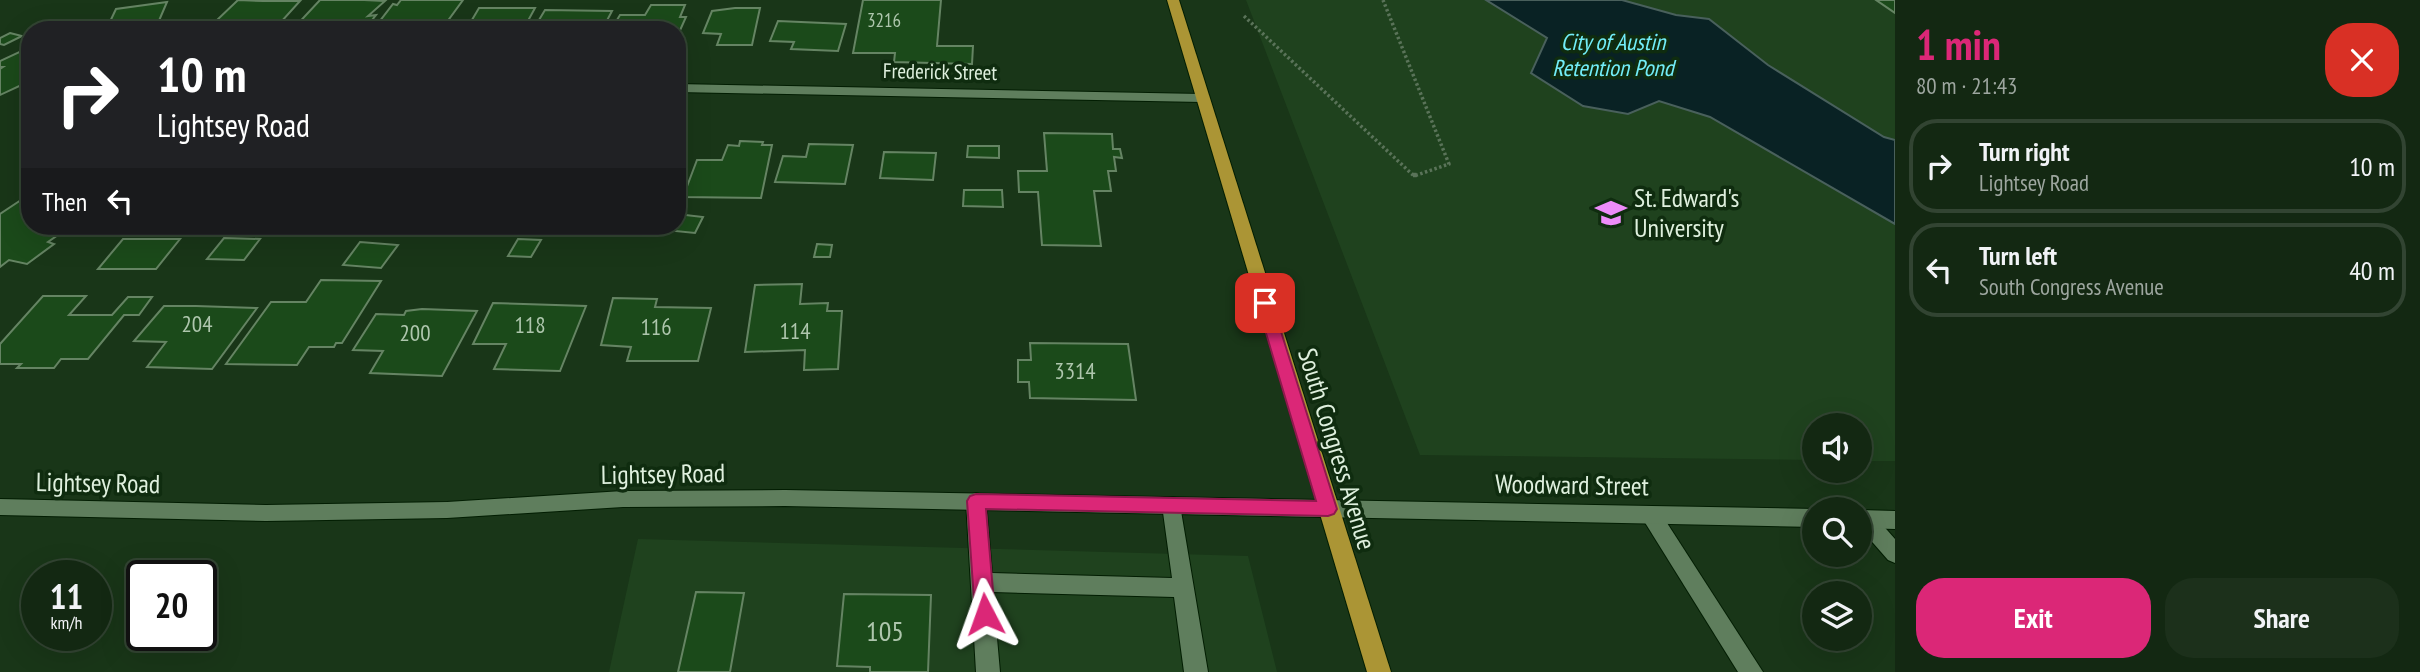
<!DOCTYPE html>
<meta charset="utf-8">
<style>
body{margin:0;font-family:"PT Sans Narrow",sans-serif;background:#1c301b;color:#f1f3f6;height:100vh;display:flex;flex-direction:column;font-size:26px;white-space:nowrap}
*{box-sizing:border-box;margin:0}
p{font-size:23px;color:#9da69f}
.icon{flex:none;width:38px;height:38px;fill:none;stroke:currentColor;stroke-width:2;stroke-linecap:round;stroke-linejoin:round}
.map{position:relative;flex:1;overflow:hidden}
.sheet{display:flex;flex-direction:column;background:#132812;width:525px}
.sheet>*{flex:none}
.top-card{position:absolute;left:21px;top:21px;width:665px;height:214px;border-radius:28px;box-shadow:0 7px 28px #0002,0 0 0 2px #324432;background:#202124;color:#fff;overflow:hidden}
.buttons{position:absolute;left:1802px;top:413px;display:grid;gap:14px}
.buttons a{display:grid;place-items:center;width:70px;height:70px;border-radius:50%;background:#132812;box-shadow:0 7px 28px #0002,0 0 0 2px #324432;font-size:35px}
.speed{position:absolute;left:21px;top:560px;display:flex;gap:14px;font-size:35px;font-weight:700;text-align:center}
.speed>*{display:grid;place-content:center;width:91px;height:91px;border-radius:50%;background:#132812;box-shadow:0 7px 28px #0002,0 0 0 2px #324432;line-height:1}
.speed small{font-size:18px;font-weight:400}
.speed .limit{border:4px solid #111;border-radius:10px;background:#fff;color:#111}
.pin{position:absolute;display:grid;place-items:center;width:60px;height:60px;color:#fff;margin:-30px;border-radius:14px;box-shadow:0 4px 10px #0006}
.me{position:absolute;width:77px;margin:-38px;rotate:356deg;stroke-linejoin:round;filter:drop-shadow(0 0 5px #0008)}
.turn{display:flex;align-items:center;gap:24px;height:147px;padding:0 21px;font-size:32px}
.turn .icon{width:91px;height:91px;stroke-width:2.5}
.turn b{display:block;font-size:49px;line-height:60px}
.then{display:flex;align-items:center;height:66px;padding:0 21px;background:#0003;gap:14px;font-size:26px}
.round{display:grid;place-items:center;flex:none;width:74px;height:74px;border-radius:28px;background:#1c301b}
.headline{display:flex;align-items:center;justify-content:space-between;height:119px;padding:0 21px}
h1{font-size:42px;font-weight:700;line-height:52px;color:#db2777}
.cta{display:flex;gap:14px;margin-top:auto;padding:14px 21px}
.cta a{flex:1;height:80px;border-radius:28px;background:#db2777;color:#fff;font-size:28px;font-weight:700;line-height:80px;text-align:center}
.cta a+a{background:#1c301b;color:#f1f3f6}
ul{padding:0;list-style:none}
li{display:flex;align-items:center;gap:21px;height:94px;margin:0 14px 10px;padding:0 7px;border:4px solid #324432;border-radius:28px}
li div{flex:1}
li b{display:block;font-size:26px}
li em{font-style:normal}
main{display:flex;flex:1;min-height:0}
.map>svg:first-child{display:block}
</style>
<main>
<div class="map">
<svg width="1895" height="672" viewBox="0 0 1895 672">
<rect width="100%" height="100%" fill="#193618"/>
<g fill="#1f421e">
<polygon points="1246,0 1895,0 1895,461 1860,461 1860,425 1815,425 1815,460 1420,455"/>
<polygon points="638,539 1248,556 1277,672 609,672"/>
</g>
<polygon fill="#092224" stroke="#49605c" stroke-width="2" points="1486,0 1622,0 1676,15 1709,19 1768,65 1884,137 1895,140 1895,224 1710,117 1659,101 1628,114 1583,106 1531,73 1547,38"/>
<g fill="#1b4a1a" stroke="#658463" stroke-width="2">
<polygon points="238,0 263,1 300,1 281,22 244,22 239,27 222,28 229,21 216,21"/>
<polygon points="320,0 364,0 385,1 368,16 376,15 364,30 292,30"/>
<polygon points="401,0 463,0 444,26 373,30 393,4 397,5"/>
<polygon points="863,0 941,0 937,46 973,46 972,64 894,62 895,53 853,53"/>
<polygon points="1876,0 1895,0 1895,13"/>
<polygon points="167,2 155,30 106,30 116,9"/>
<polygon points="651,5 685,5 680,17 686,17 677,37 677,30 611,30 620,15 645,15"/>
<polygon points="479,8 535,8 523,30 466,30"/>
<polygon points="735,8 760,8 752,45 717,45 721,34 703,33 712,11"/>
<polygon points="545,10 612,11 602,30 533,30"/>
<polygon points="778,21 846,24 838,51 791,49 794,42 770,41"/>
<polygon points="10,33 22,36 4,45 0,44 0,38"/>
<polygon points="30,47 30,81 0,95 0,69 3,67 0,67 0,61"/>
<polygon points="1044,133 1112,134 1113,149 1120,149 1122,158 1114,157 1116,171 1108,171 1111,191 1094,191 1101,246 1042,245 1038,192 1019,192 1018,171 1047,171"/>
<polygon points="740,141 763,142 762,145 772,145 761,198 683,197 697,160 722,160 728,145 739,146"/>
<polygon points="809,144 853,145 845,184 775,182 783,156 806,157"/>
<polygon points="968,146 999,146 999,158 967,157"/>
<polygon points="884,152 936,153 933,180 880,178"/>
<polygon points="964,190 1002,190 1003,207 963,206"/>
<polygon points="30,194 30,226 71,226 48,242 54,244 27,264 9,260 0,267 0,214"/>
<polygon points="677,214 703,217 695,233 665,230 667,226 677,226"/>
<polygon points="224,238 260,239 244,260 207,259"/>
<polygon points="123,239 180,239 156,269 98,269"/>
<polygon points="518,239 541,240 531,257 508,256"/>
<polygon points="360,242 398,245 381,268 343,265"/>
<polygon points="817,244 832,245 830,257 814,257"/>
<polygon points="321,280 381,281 342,343 336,343 334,347 309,347 297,365 226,364 271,302 306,302"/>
<polygon points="802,284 800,304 828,303 827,311 842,311 838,369 804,370 805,350 745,352 755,285"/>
<polygon points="43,296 86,296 69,315 112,315 128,297 152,297 139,315 124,315 88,359 61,359 54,368 17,368 21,364 0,364 0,344"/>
<polygon points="613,298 657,299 655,307 711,308 698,361 627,361 631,347 601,345"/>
<polygon points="493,303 586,306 560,371 494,369 506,344 473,344"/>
<polygon points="164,306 196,306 257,308 212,369 147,367 166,342 134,341"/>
<polygon points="422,309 477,311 442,376 370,373 383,351 353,350 376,314 404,315 406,311"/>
<polygon points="1030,343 1128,344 1136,400 1030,398 1029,382 1018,382 1018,360 1031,360"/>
<polygon points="696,592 744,593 730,672 678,672"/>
<polygon points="844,594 931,595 928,672 870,672 870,667 837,666"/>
</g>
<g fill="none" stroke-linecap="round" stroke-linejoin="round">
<defs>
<g id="service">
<polygon points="976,493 983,495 986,501 992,573 1172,578 1162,505 1165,499 1172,497 1179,499 1208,672 1184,672 1174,597 993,592 1000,672 976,672 966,501 969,495"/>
<polygon points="1651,506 1658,509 1763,672 1738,672 1644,521 1641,515 1644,509"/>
<polygon points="1865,510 1872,513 1895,539 1895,563 1888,560 1860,528 1860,512"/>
</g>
<polygon id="minor" points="677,84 1202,94 1209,98 1202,102 677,92"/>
<g id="tertiary">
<polygon points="785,490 1815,509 1815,527 785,506 623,507 447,518 266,521 0,515 0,499 266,505 447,502 623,491"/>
<polygon points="1860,510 1895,511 1895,529 1860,528"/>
</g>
<polygon id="primary" points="1167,0 1179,0 1391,672 1367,672"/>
</defs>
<use href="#service" stroke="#021d02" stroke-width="2"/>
<use href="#minor" stroke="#021d02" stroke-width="2"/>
<use href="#tertiary" stroke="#021d02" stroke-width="2"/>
<use href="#primary" stroke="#021d02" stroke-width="2"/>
<polyline stroke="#5a7359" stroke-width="3.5" stroke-dasharray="2.5 2.5" stroke-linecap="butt" points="1244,16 1414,176 1449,164 1383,0"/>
<polyline stroke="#5a7359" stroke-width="4.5" stroke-dasharray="3.5 3.5" stroke-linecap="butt" points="1413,175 1417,175"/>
<use href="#service" fill="#5f7e5d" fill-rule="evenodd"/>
<use href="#minor" fill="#5f7e5d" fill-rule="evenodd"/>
<use href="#tertiary" fill="#5f7e5d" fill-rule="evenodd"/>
<use href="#primary" fill="#ab9535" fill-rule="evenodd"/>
</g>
<polygon fill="#db2777" stroke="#8e194d" stroke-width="2" points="1265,297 1272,303 1337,509 1334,514 1328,516 986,509 995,614 992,621 985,624 978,621 975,614 967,501 970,496 976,494 1316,501 1257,303"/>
<defs>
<symbol id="university-bare" viewBox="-9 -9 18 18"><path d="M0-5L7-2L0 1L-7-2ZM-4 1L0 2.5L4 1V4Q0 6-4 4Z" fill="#ed8cf9" stroke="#0f2c0f" stroke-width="2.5" paint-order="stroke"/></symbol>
</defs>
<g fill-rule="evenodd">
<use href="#university-bare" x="1589" y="191" width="44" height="44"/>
</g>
<g text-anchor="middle" stroke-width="7" stroke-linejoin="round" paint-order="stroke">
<g font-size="19" fill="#aec6ad">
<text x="884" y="27">3216</text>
</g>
<g font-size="21" fill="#dff0de" stroke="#0f2c0f">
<text transform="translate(940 72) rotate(1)" y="7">Frederick Street</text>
</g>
<g font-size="23" font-style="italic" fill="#72edf8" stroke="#0f2c0f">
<text x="1613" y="50">City of Austin<tspan x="1613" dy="26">Retention Pond</tspan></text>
</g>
<g font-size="23" fill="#aec6ad">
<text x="197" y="332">204</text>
<text x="530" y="333">118</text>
<text x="656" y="335">116</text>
<text x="795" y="339">114</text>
<text x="415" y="341">200</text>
<text x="1075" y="379">3314</text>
</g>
<g font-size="26" fill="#dff0de" stroke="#0f2c0f" text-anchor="start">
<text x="1634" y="207">St. Edward's<tspan x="1634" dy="30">University</tspan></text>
</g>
<g font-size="26" fill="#dff0de" stroke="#0f2c0f">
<text transform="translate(1337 449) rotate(73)" y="9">South Congress Avenue</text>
<text transform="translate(663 474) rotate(-1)" y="9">Lightsey Road</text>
<text transform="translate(98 483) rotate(1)" y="9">Lightsey Road</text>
<text transform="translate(1572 485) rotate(1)" y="9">Woodward Street</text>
</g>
<g font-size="28" fill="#aec6ad">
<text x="885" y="641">105</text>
</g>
</g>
</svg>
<div class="buttons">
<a><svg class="icon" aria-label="sound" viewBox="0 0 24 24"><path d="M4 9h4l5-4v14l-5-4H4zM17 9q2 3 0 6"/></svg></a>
<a><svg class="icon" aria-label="search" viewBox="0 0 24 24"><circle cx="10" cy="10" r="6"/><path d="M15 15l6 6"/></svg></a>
<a><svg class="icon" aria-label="layers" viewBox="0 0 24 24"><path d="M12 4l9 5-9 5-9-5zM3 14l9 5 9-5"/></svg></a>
</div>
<div class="speed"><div>11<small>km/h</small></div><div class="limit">20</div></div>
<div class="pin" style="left:1265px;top:303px;background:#d93025"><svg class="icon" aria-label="arrive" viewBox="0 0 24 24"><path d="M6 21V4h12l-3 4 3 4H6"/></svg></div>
<svg class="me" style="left:985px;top:614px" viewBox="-20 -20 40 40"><path d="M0-17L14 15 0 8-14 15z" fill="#db2777" stroke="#fff" stroke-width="4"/></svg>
<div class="top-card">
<div class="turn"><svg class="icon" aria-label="right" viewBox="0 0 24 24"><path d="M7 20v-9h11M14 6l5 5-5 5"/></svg><div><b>10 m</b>Lightsey Road</div></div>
<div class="then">Then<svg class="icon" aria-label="left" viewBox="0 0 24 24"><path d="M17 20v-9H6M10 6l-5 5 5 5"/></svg></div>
</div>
</div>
<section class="sheet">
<div class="headline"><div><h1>1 min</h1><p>80 m · 21:43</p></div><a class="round" style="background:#d93025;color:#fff"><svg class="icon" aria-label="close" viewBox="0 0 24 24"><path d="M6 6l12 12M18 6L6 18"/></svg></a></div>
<ul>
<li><svg class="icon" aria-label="right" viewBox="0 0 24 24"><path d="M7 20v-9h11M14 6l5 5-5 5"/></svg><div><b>Turn right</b><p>Lightsey Road</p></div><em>10 m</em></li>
<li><svg class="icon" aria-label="left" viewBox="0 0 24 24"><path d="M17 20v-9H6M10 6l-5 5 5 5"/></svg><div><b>Turn left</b><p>South Congress Avenue</p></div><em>40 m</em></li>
</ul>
<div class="cta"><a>Exit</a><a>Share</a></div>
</section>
</main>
